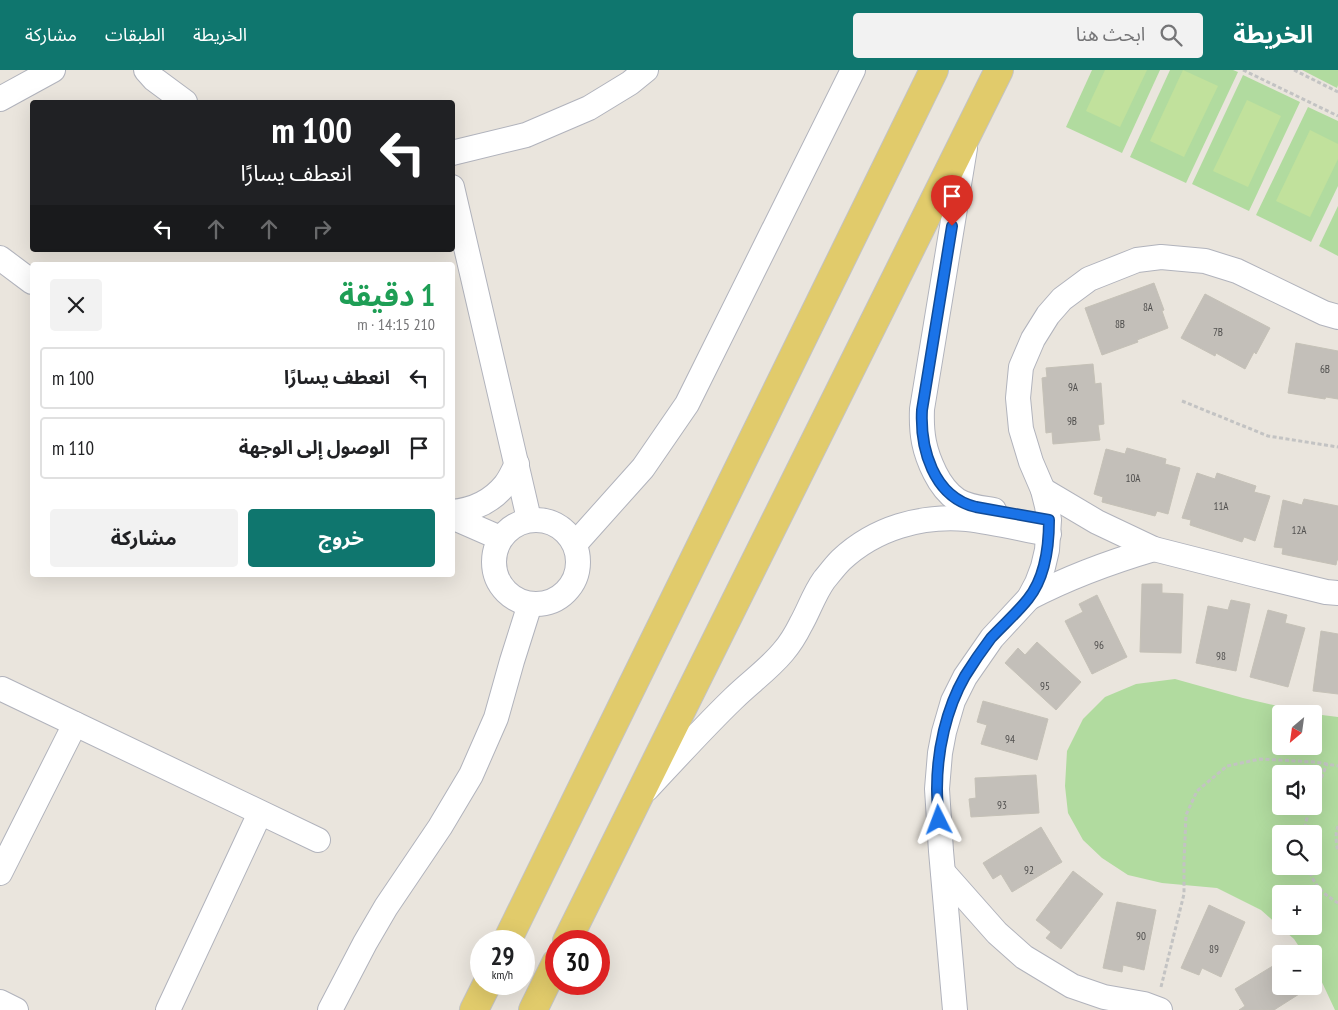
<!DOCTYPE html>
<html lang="ar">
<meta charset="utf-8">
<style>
body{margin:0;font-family:"PT Sans Narrow","Noto Sans Arabic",sans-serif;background:#f2f2f2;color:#202124;direction:rtl;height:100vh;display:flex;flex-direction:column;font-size:19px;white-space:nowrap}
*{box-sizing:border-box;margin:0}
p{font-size:16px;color:#757577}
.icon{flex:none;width:28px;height:28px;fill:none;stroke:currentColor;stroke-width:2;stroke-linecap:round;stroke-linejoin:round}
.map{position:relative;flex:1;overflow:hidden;direction:ltr}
.side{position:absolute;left:30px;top:192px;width:425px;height:315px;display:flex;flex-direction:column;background:#fff;border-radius:5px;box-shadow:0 5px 20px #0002;direction:rtl}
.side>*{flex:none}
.hud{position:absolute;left:30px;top:30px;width:425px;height:152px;border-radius:5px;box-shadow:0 5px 20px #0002;direction:rtl;background:#202124;color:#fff;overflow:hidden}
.needle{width:32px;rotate:209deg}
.controls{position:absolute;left:1272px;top:635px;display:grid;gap:10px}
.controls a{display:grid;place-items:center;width:50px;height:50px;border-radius:5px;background:#fff;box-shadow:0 5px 20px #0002;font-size:25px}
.speed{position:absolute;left:470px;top:860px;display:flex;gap:10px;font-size:25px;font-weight:700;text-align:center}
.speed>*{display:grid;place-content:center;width:65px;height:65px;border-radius:50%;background:#fff;box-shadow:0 5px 20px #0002;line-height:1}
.speed small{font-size:12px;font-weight:400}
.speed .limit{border:8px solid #d22;background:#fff;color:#111}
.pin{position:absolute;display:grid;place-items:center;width:42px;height:42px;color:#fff;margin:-51px -21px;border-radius:50% 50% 50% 0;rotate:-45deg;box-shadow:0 0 5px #0007}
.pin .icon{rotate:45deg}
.me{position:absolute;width:55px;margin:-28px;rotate:357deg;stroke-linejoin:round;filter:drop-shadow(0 0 4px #0008)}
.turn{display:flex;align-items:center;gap:18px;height:105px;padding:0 20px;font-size:22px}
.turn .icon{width:65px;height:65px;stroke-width:2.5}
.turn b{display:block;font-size:35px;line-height:42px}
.lanes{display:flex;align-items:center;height:48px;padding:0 20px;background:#0003;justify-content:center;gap:25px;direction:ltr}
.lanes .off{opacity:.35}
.round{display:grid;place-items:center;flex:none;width:52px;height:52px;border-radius:5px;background:#f2f2f2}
.summary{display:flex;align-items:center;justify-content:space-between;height:85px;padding:0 20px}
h1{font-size:30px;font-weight:700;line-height:38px;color:#1e9e55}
.primary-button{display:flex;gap:10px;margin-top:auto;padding:10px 20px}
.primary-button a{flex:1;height:58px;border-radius:5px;background:#0f766e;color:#fff;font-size:20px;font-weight:700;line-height:58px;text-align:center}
.primary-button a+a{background:#f2f2f2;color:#202124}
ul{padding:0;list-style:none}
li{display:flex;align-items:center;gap:15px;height:62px;margin:0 10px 8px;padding:0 10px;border:2px solid #e0e0e0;border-radius:5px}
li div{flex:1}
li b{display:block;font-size:19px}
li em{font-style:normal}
header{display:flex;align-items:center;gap:30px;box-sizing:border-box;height:70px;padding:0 25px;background:#0f766e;color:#fff}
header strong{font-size:24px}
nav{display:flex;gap:28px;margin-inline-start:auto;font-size:18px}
.search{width:350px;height:45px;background:#f2f2f2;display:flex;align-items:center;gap:12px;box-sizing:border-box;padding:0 18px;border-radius:5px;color:#757577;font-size:19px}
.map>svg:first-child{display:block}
</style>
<header>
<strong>الخريطة</strong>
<div class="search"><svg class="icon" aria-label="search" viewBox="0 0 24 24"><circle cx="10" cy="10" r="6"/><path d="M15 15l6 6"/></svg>ابحث هنا</div>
<nav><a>الخريطة</a><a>الطبقات</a><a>مشاركة</a></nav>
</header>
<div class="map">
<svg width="1338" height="940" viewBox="0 0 1338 940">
<rect width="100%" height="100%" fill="#eae5dd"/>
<g fill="#b1db9f" fill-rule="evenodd">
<polygon points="1092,0 1160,0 1122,83 1066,57"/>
<polygon points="1170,0 1233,0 1238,2 1186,113 1130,87"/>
<polygon points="1302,0 1338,0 1338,15 1337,18"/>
<polygon points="1243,5 1300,32 1249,141 1192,114"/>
<polygon points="1308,37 1338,51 1338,116 1311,172 1256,145"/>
<polygon points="1338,136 1338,186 1319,176"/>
<path d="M1175 609 1243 628 1313 644H1281V676H1314V644L1338 647V940H1335L1319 906 1314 898V884H1304L1294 869 1261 840 1217 818 1162 813 1128 805 1102 788 1083 770 1068 743 1065 716 1067 681 1083 649 1105 627 1136 614ZM1281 704H1314V736H1281ZM1281 764H1314V796H1281ZM1281 824H1314V856H1281Z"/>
</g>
<g fill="#c1e19c">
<polygon points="1105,0 1147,0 1120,57 1086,41"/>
<polygon points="1183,0 1218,16 1184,87 1150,71"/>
<polygon points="1247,30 1281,46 1248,117 1213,101"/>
<polygon points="1310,60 1338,74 1338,89 1310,147 1276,131"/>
</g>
<g fill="#c3bfb9" stroke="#c5c1b7">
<polygon points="1154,213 1164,240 1162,241 1168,258 1137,270 1138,272 1102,285 1085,238"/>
<polygon points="1205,224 1270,258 1256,284 1254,282 1245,299 1216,283 1215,286 1181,268"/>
<polygon points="1296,273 1338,281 1338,329 1326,327 1325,329 1288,323"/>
<polygon points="1093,294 1095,314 1101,313 1104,354 1098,355 1100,370 1053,374 1052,362 1046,363 1042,308 1047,307 1046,298"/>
<polygon points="1127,378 1166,389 1165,394 1180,398 1168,444 1157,441 1155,446 1102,432 1103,427 1094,424 1106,379 1125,384"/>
<polygon points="1197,403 1215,409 1217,403 1256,416 1254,422 1270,426 1255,471 1244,467 1242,472 1190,455 1191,450 1182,448"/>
<polygon points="1304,429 1338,436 1338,490 1337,490 1336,495 1282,484 1283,478 1274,477 1283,430 1302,435"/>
<polygon points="1142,514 1162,514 1162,523 1183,524 1181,583 1140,582"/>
<polygon points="1097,525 1127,587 1092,604 1065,551 1083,542 1079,534"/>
<polygon points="1231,530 1250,534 1236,601 1196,593 1208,536 1228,540"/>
<polygon points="1268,540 1287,545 1285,553 1305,558 1288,617 1250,607"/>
<polygon points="1321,561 1338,564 1338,624 1313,621"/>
<polygon points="1037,572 1081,612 1056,640 1005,593 1018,578 1025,585"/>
<polygon points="983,631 1048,649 1037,690 981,674 987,655 977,652"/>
<polygon points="1036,705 1039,743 971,747 969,729 976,728 975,708"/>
<polygon points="1041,757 1062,792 1012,822 1001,804 993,809 983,793"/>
<polygon points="1073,801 1103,824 1061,879 1046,868 1051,862 1036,850"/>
<polygon points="1117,832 1156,840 1144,900 1123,895 1122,902 1103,898"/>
<polygon points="1209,835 1245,852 1221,907 1202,898 1199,905 1181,898"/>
<polygon points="1281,891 1281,916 1305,916 1307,919 1274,940 1239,940 1245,936 1235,919"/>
</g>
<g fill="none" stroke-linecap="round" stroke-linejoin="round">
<defs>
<g id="minor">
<polyline points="146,0 154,9 185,32"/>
<polyline points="0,29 53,0"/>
<path d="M965 78 922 339C921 364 924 381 935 403 940 413 947 423 957 430 968 437 981 438 994 440"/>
<polyline points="452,83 526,65 589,38 630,13 646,0"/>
<polyline points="452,117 529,449"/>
<polyline points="0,188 32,212"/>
<polyline points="1043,420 1097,452 1154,479 1260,506 1326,522 1338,523"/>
<path d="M452 442C473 440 492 431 505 415 510 409 513 401 517 394"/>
<polyline points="452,447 500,468"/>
<circle cx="536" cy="492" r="42"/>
<polyline points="575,474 643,398 687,334 853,0"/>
<path d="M1029 528C1069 507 1110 492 1154 479"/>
<polyline points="2,619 318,770"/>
<path d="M647 719C675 689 703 658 733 629 749 613 768 600 783 582 790 574 796 564 801 554 809 540 814 524 824 510 829 504 835 496 841 490 875 458 921 445 967 449 994 452 1021 459 1049 464"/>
<polyline points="943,802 997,863 1024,887 1072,916 1104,927 1144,934 1160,940"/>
<polyline points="0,803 75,654"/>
<polyline points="0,932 16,940"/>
<polyline points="168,940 260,743"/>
<polyline points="330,940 365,873 386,837 440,757 471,705 496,648 512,591 530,534"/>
<polyline points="955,940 941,781 937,719 940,683 944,662 953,631 965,607 992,568 1029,528 1037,513 1043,497 1047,480 1049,450 1047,436 1043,420 1031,392 1021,359 1018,328 1021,297 1033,269 1048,245 1062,229 1089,209 1137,190 1161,187 1205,191 1237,201 1324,243 1338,247"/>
</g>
<g id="major">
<polyline points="507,871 934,0"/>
<polyline points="567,871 999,0"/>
<polyline points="474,940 487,914"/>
<polyline points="533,940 556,893"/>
</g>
</defs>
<use href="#minor" stroke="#b1b3bc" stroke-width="26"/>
<use href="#major" stroke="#c3c3c3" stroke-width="30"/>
<g stroke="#c3c3c3" stroke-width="3" stroke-dasharray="4 2.5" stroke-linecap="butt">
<polyline points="1243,0 1338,46"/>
<polyline points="1294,0 1338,22"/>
<polyline points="1182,331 1268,366 1338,377"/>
<polyline points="1314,726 1327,694"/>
<path d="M1338 756C1335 763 1336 774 1338 782"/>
<polyline points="1303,764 1310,736"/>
<path d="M1308 796C1313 815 1322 823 1338 833"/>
<polyline points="1161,917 1184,824 1184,791 1186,745 1197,721 1227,696 1260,689 1315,692 1338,696"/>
</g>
<use href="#minor" stroke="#fff" stroke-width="24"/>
<use href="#major" stroke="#e1cb6b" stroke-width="28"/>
</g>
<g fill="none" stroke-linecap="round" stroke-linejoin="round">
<defs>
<path id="route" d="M939 750C938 740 937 730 937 719 937 681 946 639 965 606 973 593 982 580 991 568 1003 555 1017 543 1028 529 1045 508 1049 476 1049 450L976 437C933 427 920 378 922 340L952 156"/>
</defs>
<use href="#route" stroke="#114b97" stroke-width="12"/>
<use href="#route" stroke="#1a73e8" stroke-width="9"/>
</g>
<g text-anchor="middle" stroke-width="4" stroke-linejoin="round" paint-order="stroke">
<g font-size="11" fill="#504f4e">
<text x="1148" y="241">8A</text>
<text x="1120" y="258">8B</text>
<text x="1218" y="266">7B</text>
<text x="1325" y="303">6B</text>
<text x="1073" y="321">9A</text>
<text x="1072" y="355">9B</text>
<text x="1133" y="412">10A</text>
<text x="1221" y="440">11A</text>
<text x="1299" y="464">12A</text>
<text x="1099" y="579">96</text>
<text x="1221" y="590">98</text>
<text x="1045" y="620">95</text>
<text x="1010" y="673">94</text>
<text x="1002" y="739">93</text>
<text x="1029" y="804">92</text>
<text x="1141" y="870">90</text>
<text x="1214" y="883">89</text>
</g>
</g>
</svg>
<div class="controls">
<a><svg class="needle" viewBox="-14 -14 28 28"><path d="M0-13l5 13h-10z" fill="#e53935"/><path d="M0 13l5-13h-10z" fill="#757577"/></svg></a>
<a><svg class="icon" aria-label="sound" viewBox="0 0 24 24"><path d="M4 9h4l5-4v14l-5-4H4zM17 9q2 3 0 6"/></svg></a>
<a><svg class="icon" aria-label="search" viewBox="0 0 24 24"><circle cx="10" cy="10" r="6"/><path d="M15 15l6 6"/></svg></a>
<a>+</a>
<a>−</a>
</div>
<div class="speed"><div>29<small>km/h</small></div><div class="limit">30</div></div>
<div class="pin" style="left:952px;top:156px;background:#d93025"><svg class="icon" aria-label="arrive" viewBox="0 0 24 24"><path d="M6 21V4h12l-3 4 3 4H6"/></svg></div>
<svg class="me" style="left:939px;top:750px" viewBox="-20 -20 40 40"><path d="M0-17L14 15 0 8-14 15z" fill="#1a73e8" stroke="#fff" stroke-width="4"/></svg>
<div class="hud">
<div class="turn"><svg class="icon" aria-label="left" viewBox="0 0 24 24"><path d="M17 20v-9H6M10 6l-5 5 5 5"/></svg><div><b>100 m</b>انعطف يسارًا</div></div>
<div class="lanes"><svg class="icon" aria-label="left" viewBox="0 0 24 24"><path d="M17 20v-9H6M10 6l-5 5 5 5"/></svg><svg class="icon off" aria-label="ahead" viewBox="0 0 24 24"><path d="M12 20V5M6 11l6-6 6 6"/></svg><svg class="icon off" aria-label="ahead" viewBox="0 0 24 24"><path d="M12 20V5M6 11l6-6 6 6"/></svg><svg class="icon off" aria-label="right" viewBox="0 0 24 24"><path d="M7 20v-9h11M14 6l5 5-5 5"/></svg></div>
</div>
<section class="side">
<div class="summary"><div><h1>1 دقيقة</h1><p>210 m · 14:15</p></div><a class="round"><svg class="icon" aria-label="close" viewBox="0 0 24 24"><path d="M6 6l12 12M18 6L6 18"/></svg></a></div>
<ul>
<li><svg class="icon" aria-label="left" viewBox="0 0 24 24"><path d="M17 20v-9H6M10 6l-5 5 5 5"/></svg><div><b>انعطف يسارًا</b></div><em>100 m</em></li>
<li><svg class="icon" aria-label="arrive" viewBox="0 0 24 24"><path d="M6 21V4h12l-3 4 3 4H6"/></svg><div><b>الوصول إلى الوجهة</b></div><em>110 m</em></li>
</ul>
<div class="primary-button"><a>خروج</a><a>مشاركة</a></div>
</section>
</div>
